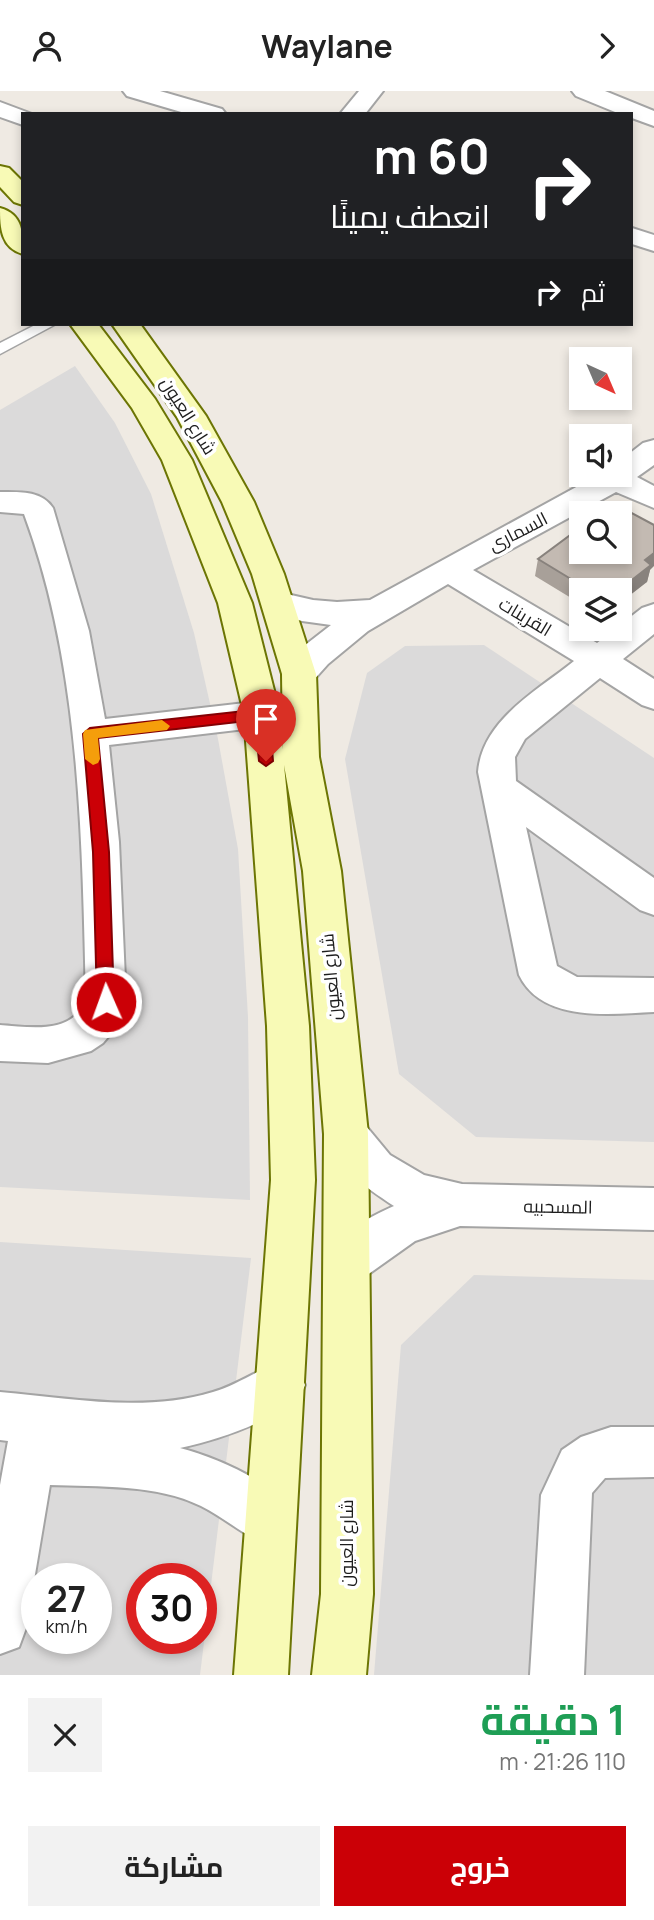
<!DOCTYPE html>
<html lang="ar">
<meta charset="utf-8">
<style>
body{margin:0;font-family:Manrope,Cairo,sans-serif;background:#f2f2f2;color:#222;direction:rtl;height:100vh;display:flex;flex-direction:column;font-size:26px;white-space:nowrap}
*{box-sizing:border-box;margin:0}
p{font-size:23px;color:#767676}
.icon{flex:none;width:38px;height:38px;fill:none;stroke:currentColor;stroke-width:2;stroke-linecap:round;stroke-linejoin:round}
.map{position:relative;height:1584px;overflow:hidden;direction:ltr}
.side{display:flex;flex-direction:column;background:#fff;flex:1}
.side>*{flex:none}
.hud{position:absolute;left:21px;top:21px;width:612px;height:214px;border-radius:0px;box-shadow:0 4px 10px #0003;direction:rtl;background:#202124;color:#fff;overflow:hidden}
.needle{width:46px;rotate:136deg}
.fabs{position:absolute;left:569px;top:256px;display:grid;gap:14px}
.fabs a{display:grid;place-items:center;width:63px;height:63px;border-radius:0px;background:#fff;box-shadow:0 4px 10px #0003;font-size:35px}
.speed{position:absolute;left:21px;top:1472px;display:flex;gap:14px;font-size:35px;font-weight:700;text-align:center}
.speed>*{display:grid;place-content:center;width:91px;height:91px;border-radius:50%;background:#fff;box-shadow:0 4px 10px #0003;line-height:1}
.speed small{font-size:18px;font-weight:400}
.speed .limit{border:10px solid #d22;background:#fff;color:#111}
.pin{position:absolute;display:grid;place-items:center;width:60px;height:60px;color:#fff;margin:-72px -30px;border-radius:50% 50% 50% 0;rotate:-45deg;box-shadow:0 0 7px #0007}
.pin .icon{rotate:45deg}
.me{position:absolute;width:77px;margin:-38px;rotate:358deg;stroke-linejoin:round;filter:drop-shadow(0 0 5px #0008)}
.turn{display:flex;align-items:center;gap:24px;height:147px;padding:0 28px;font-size:32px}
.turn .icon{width:91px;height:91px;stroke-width:2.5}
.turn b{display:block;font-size:49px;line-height:60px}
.then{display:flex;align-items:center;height:66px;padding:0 28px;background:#0003;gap:14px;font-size:26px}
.round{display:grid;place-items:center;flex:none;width:74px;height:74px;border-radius:0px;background:#f2f2f2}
.summary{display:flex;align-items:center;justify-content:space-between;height:119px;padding:0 28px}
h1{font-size:42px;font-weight:700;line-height:52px;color:#1e9e55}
.cta{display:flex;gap:14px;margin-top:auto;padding:14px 28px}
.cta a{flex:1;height:80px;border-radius:0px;background:#cb0006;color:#fff;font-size:28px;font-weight:700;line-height:80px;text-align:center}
.cta a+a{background:#f2f2f2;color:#222}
header{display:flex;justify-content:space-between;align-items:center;height:91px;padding:0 28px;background:#fff;font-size:32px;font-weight:700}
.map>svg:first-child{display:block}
</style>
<header><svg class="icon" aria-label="forward" viewBox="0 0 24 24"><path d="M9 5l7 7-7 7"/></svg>Waylane<svg class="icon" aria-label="person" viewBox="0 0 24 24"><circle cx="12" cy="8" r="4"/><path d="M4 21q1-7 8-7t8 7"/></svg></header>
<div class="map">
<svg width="654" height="1584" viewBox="0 0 654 1584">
<rect width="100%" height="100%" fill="#efeae3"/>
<g fill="#dbdada" fill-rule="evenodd">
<polygon points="75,275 115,332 151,403 194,542 218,648 238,758 248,926 250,1109 0,1096 0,319"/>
<polygon points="484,554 654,667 654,1051 476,1046 399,983 345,668 367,582 405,555"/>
<path d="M0 1151 251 1167 200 1584H0ZM37 1488H96V1547H37ZM142 1488H201V1547H142Z"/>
<polygon points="474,1184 654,1189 654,1584 374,1584 401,1254"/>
</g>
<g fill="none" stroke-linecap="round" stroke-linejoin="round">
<defs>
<polygon id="lane" points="37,233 56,233 0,263 0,252"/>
<g id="street">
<polygon points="123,0 160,0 222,18 226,23 188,23 127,5"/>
<polygon points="359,0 383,0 365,23 340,23"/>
<polygon points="572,0 605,0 654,20 654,35 632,27 632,23 620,23 576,5"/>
<polygon points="0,11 32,23 23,23 23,34 0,26"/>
<polygon points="632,137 654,144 654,160 632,153"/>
<path d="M654 349V374L637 386 654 395V417L616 401 473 479 597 552 642 517 654 513V543L623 568 654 588V618L642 614 600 587 525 648 515 666 516 690 654 787V824L640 819 526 736 557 875 577 886 654 887V921C610 923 542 932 519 884L478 681C482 629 537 600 574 570L448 493 368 540 328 573 311 592 299 595 287 592 282 583 304 555 331 534 302 530 266 520 261 512 266 504 278 501 313 509 337 511 370 509 600 383H620V370L643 352Z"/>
<path d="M0 401C19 401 41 399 53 417L89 540 105 628 262 610 274 614 280 623 274 632 262 636 109 654 119 751 126 911 113 940 103 952 91 960 48 972 0 970V934C31 936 69 944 86 911 82 750 81 576 24 423L0 421Z"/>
<path d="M346 1023 361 1029 390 1064 424 1084 462 1093 654 1097V1139L460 1135 415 1150 363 1187 347 1193 331 1187 324 1171C336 1143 367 1127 394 1115 362 1094 341 1079 324 1043L331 1029Z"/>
<path d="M281 1270 298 1277 305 1294 298 1311C260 1333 223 1348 180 1357 215 1366 260 1386 287 1412 292 1416 294 1425 296 1431L289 1449 271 1456C246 1446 225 1427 201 1415 156 1393 99 1396 50 1394L26 1537 19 1556 0 1563V1394L8 1350 0 1349V1301C69 1307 145 1322 213 1301 237 1294 258 1279 281 1270Z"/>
<polygon points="611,1336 654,1336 654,1386 605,1387 592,1402 584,1584 530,1584 541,1404 562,1359 581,1346"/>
</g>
<g id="secondary">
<polygon points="0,75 9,77 23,91 23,114 14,111 0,96"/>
<path d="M0 117C23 123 23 143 23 163 1 157 0 137 0 117Z"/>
<polygon points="70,233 98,233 155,308 192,369 252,512 280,623 283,658 282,583 252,483 222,411 177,326 112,233 140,233 206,325 254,411 284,483 316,583 319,666 341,780 368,1043 373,1503 366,1584 312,1584 321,1503 324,1043 303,780 284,674 309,935 315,1089 288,1584 234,1584 271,1089 267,935 244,623 218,512 162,369 132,317"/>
</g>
</defs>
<use href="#lane" stroke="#a4a4a4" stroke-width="3"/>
<use href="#street" stroke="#a4a4a4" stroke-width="4"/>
<use href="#secondary" stroke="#6c7504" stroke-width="4"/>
<use href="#lane" fill="#fff" fill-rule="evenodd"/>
<use href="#street" fill="#fff" fill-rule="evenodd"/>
<use href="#secondary" fill="#f8fab6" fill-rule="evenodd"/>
</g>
<polygon fill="#a8a099" points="538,468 650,479 647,491 620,499 581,499 581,513 535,485"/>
<polygon fill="#88827d" points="654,462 654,475 650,479 647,491 620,512 620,499 619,499 645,469"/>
<polygon fill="#c3bab2" stroke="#88827d" stroke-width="2" points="613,412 654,434 654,462 645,469 651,474 619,499 589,499 538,468 581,436 581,460 620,460 620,422 600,422"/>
<polygon fill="#cb0006" stroke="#840004" stroke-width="2" points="262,618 269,623 273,670 266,675 259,670 255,629 98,647 109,761 114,911 112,916 106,918 100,916 97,911 93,761 83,643 90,637"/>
<polygon fill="#f59e0b" points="162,629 170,635 167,639 98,647 100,668 98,672 93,674 85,668 83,643 85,639"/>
<g text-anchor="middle" stroke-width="7" stroke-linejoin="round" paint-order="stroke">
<g font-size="18" fill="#1d1d1d" stroke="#fff">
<text transform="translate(188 325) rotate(58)" y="6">شارع العيون</text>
<text transform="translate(518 441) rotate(-27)" y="6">السمارى</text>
<text transform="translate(525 526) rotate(31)" y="6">القرينات</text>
<text transform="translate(331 886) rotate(-95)" y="6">شارع العيون</text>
<text transform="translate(558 1116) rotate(1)" y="6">المسحبيه</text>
<text transform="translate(347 1452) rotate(-90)" y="6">شارع العيون</text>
</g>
</g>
</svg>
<div class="fabs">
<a><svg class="needle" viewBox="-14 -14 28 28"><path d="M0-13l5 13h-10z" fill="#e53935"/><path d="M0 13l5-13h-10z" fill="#767676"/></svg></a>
<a><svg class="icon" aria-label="sound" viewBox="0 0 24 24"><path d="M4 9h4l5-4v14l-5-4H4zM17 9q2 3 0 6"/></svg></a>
<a><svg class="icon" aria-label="search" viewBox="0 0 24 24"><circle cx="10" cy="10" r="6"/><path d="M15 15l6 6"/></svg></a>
<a><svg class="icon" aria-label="layers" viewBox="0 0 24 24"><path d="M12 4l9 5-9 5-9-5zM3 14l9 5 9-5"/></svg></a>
</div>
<div class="speed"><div>27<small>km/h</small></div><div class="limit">30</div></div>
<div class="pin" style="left:266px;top:670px;background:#d93025"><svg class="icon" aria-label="arrive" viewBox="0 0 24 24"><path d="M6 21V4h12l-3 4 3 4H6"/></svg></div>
<svg class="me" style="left:106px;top:911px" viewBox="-20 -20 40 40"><circle r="17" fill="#cb0006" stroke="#fff" stroke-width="3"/><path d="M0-11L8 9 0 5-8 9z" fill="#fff"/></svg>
<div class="hud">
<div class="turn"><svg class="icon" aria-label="right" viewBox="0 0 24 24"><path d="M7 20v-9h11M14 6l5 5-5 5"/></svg><div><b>60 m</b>انعطف يمينًا</div></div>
<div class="then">ثم<svg class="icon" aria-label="right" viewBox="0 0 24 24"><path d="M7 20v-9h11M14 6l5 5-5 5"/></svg></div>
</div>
</div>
<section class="side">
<div class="summary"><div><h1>1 دقيقة</h1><p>110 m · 21:26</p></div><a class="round"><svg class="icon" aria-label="close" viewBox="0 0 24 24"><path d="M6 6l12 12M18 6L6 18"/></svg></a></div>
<div class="cta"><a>خروج</a><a>مشاركة</a></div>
</section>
